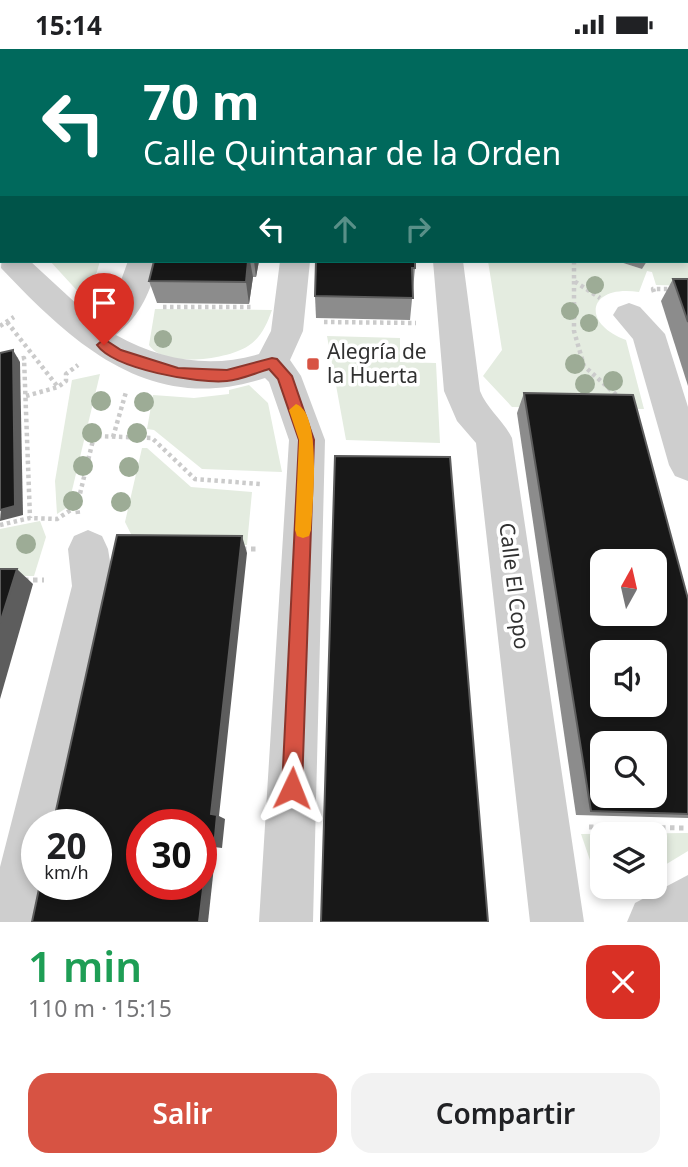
<!DOCTYPE html>
<html lang="es">
<meta charset="utf-8">
<style>
body{margin:0;font-family:"Noto Sans",sans-serif;background:#f2f2f2;color:#202124;height:100vh;display:flex;flex-direction:column;font-size:26px;white-space:nowrap}
*{box-sizing:border-box;margin:0}
p{font-size:23px;color:#757577}
.icon{flex:none;width:38px;height:38px;fill:none;stroke:currentColor;stroke-width:2;stroke-linecap:round;stroke-linejoin:round}
.map{position:relative;height:873px;overflow:hidden}
.details{display:flex;flex-direction:column;background:#fff;flex:1}
.details>*{flex:none}
.guide{position:absolute;left:0px;top:0px;width:690px;height:214px;box-shadow:0 4px 10px #0003;background:#00695c;color:#fff;overflow:hidden}
.needle{width:46px;rotate:8deg}
.fabs{position:absolute;left:590px;top:500px;display:grid;gap:14px}
.fabs a{display:grid;place-items:center;width:77px;height:77px;border-radius:14px;background:#fff;box-shadow:0 4px 10px #0003;font-size:35px}
.speed{position:absolute;left:21px;top:760px;display:flex;gap:14px;font-size:35px;font-weight:700;text-align:center}
.speed>*{display:grid;place-content:center;width:91px;height:91px;border-radius:50%;background:#fff;box-shadow:0 4px 10px #0003;line-height:1}
.speed small{font-size:18px;font-weight:400}
.speed .limit{border:10px solid #d22;background:#fff;color:#111}
.pin{position:absolute;display:grid;place-items:center;width:60px;height:60px;color:#fff;margin:-72px -30px;border-radius:50% 50% 50% 0;rotate:-45deg;box-shadow:0 0 7px #0007}
.pin .icon{rotate:45deg}
.me{position:absolute;width:77px;margin:-38px;rotate:2deg;stroke-linejoin:round;filter:drop-shadow(0 0 5px #0008)}
.turn{display:flex;align-items:center;gap:24px;height:147px;padding:0 28px;font-size:32px}
.turn .icon{width:91px;height:91px;stroke-width:2.5}
.turn b{display:block;font-size:49px;line-height:60px}
.lanes{display:flex;align-items:center;height:66px;padding:0 28px;background:#0003;justify-content:center;gap:35px;direction:ltr}
.lanes .off{opacity:.35}
.round{display:grid;place-items:center;flex:none;width:74px;height:74px;border-radius:21px;background:#f2f2f2}
.summary{display:flex;align-items:center;justify-content:space-between;height:119px;padding:0 28px}
h1{font-size:42px;font-weight:600;line-height:52px;color:#1e9e55}
.primary-button{display:flex;gap:14px;margin-top:auto;padding:14px 28px}
.primary-button a{flex:1;height:80px;border-radius:21px;background:#d75343;color:#fff;font-size:28px;font-weight:600;line-height:80px;text-align:center}
.primary-button a+a{background:#f2f2f2;color:#202124}
.status{display:flex;justify-content:space-between;align-items:center;height:49px;padding:0 35px;background:#fff;direction:ltr}
.status svg{height:19px;fill:currentColor}
.map>svg:first-child{display:block}
</style>
<div class="status"><b>15:14</b><svg viewBox="0 0 49 12"><path d="M0 12V9h3v3zM5 12V6h3v6zM10 12V3h3v9zM15 12V0h3v12zM26 1h20v11H26zM47 4h2v5h-2z"/></svg></div>
<div class="map">
<svg width="688" height="873" viewBox="0 0 688 873">
<rect width="100%" height="100%" fill="#fff"/>
<g fill="#e4ece0">
<path d="M688 179V237L656 236 652 223 647 222 639 243C588 235 580 274 626 291L644 360 512 358 483 327 502 301 488 212H617L642 220 646 212H688Z"/>
<polygon points="50,212 100,212 95,229 117,230 114,238 101,244 82,247"/>
<path d="M155 260 272 261C267 275 261 289 248 297 227 311 164 319 149 296Z"/>
<polygon points="327,287 400,289 400,313 436,314 440,394 346,391"/>
<polygon points="100,325 68,458 57,465 55,432 72,331"/>
<polygon points="249,336 268,354 282,423 202,420 154,381 147,380 153,346 194,349 229,345 229,341"/>
<polygon points="142,399 147,399 191,438 252,443 247,496 131,495 131,485 125,473"/>
<polygon points="40,472 46,488 34,527 0,527 0,480"/>
<polygon points="688,784 688,802 655,822 654,786 602,786 602,824 593,820 581,785"/>
</g>
<g fill="none" stroke-linecap="round" stroke-linejoin="round">
<polyline stroke="#cbcbcb" stroke-width="2.5" stroke-dasharray="2.5 2.5" stroke-linecap="butt" points="137,0 141,0"/>
<g stroke="#cbcbcb" stroke-width="4.5" stroke-dasharray="3.5 3.5" stroke-linecap="butt">
<polyline points="574,212 574,232 600,249"/>
<polyline points="574,232 574,282 584,317 621,350"/>
<polyline points="654,243 653,240 673,240"/>
<polyline points="163,258 253,258"/>
<polyline points="7,273 58,338"/>
<polyline points="324,273 416,274"/>
<polyline points="0,277 14,268"/>
<polyline points="15,311 24,309 30,469"/>
<polyline points="26,347 58,338 66,332 66,325 78,316"/>
<polyline points="113,388 126,343"/>
<polyline points="78,465 77,457 94,387 152,389 195,430 260,435"/>
<polyline points="0,476 30,469 57,470 77,457"/>
</g>
<g stroke="#cbcbcb" stroke-width="5" stroke-dasharray="4.5 4.5" stroke-linecap="butt">
<polyline points="242,500 256,500"/>
<polyline points="24,531 44,531"/>
<polyline points="589,778 688,779"/>
</g>
<g fill="#cecece" fill-rule="evenodd">
<polygon points="209,0 240,0 241,2 210,2"/>
<polygon points="251,0 281,0 282,2 252,2"/>
<polygon points="659,0 681,0 682,2 659,2"/>
<polygon points="0,153 2,153 0,172"/>
<path d="M2 205V212H30L93 270 115 248 128 212H158C151 242 141 266 116 286 161 311 210 320 259 305L271 282 280 212H310L303 282 290 311 301 327 325 391 313 873H259L289 391 269 333 265 329C151 367 74 296 1 219Z"/>
<path d="M433 212H463L480 342C487 360 503 371 512 389L584 873H530L476 394 457 372 444 342Z"/>
<polygon points="629,254 640,258 665,285 688,358 688,432 675,427 669,416 633,290 613,266 618,258"/>
<polygon points="88,481 102,487 108,500 114,537 62,775 37,775 37,835 48,835 40,873 0,873 0,818 72,537 68,500 74,487"/>
<polygon points="688,826 688,873 627,873 635,854"/>
</g>
</g>
<g fill="#9dac96">
<circle cx="595" cy="236" r="9"/>
<circle cx="93" cy="239" r="9"/>
<circle cx="570" cy="262" r="9"/>
<circle cx="589" cy="274" r="9"/>
<circle cx="163" cy="290" r="9"/>
<circle cx="575" cy="315" r="10"/>
<circle cx="613" cy="332" r="10"/>
<circle cx="585" cy="335" r="10"/>
<circle cx="101" cy="352" r="10"/>
<circle cx="144" cy="353" r="10"/>
<circle cx="92" cy="384" r="10"/>
<circle cx="137" cy="384" r="10"/>
<circle cx="83" cy="417" r="10"/>
<circle cx="129" cy="418" r="10"/>
<circle cx="73" cy="452" r="10"/>
<circle cx="121" cy="453" r="10"/>
<circle cx="26" cy="495" r="10"/>
</g>
<g fill="#8c8c8c">
<polygon points="0,0 53,0 52,2 2,2 2,58 0,58"/>
<polygon points="577,0 639,0 640,2 578,2"/>
<polygon points="154,212 259,212 256,228 253,228 249,255 157,254 149,232"/>
<polygon points="316,212 415,219 410,271 316,269 315,247"/>
<polygon points="617,212 647,212 642,220"/>
<polygon points="673,230 688,230 688,337 661,252"/>
<polygon points="524,344 688,550 688,769 576,766 517,364"/>
</g>
<g fill="#5d5d5d">
<polygon points="33,0 53,0 52,2 32,2"/>
<polygon points="248,212 250,212 253,228 249,255 246,233"/>
<polygon points="254,212 259,212 256,228"/>
<polygon points="13,301 20,313 23,466 0,472"/>
<polygon points="242,487 247,504 219,767 225,770 222,799 214,798 211,765"/>
<polygon points="17,520 33,535 0,650 0,574"/>
<polygon points="208,798 216,799 208,873 199,873"/>
</g>
<g fill="#181818" stroke="#5d5d5d" stroke-width="2" fill-rule="evenodd">
<polygon points="0,0 33,0 32,2 2,2 2,35 0,34"/>
<polygon points="597,0 639,0 640,2 598,2"/>
<polygon points="154,212 248,212 246,233 149,232"/>
<polygon points="316,212 415,212 415,219 412,219 413,249 315,247"/>
<polygon points="673,230 688,230 688,273"/>
<polygon points="13,301 15,457 0,461 0,304"/>
<path d="M524 344 633 346 688 550V765L591 762ZM602 513H654V565H602ZM602 604H654V656H602ZM602 695H654V747H602Z"/>
<polygon points="335,407 450,408 488,873 321,873"/>
<path d="M117 486 242 487 211 765 217 766 214 798H208L199 873H32L40 835H96V775H53ZM142 775H201V835H142Z"/>
<polygon points="0,520 17,520 0,574"/>
</g>
<path fill="#d75343" stroke="#8c362c" stroke-width="2" d="M104 290 121 301 178 319 227 321 272 309 277 310 292 327 314 391 302 739 299 746 292 749 285 746 282 739 299 391 278 330 269 320C256 324 240 331 227 332 198 335 114 320 97 296Z"/>
<path fill="#f59e0b" d="M296 355C323 364 312 458 311 481L309 487 303 489 297 487 295 481 299 391 289 361Z"/>
<rect fill="#d75343" stroke="#fff" stroke-width="2.5" x="306" y="308" width="14" height="14" rx="3.5"/>
<g text-anchor="middle" stroke-width="7" stroke-linejoin="round" paint-order="stroke">
<g font-size="21" fill="#313131" stroke="#fff" text-anchor="start">
<text x="327" y="310">Alegría de<tspan x="327" dy="24">la Huerta</tspan></text>
</g>
<g font-size="21" fill="#313131" stroke="#fff">
<text transform="translate(514 537) rotate(83)" y="7">Calle El Copo</text>
</g>
</g>
</svg>
<div class="fabs">
<a><svg class="needle" viewBox="-14 -14 28 28"><path d="M0-13l5 13h-10z" fill="#e53935"/><path d="M0 13l5-13h-10z" fill="#757577"/></svg></a>
<a><svg class="icon" aria-label="sound" viewBox="0 0 24 24"><path d="M4 9h4l5-4v14l-5-4H4zM17 9q2 3 0 6"/></svg></a>
<a><svg class="icon" aria-label="search" viewBox="0 0 24 24"><circle cx="10" cy="10" r="6"/><path d="M15 15l6 6"/></svg></a>
<a><svg class="icon" aria-label="layers" viewBox="0 0 24 24"><path d="M12 4l9 5-9 5-9-5zM3 14l9 5 9-5"/></svg></a>
</div>
<div class="speed"><div>20<small>km/h</small></div><div class="limit">30</div></div>
<div class="pin" style="left:104px;top:296px;background:#d93025"><svg class="icon" aria-label="arrive" viewBox="0 0 24 24"><path d="M6 21V4h12l-3 4 3 4H6"/></svg></div>
<svg class="me" style="left:292px;top:739px" viewBox="-20 -20 40 40"><path d="M0-17L14 15 0 8-14 15z" fill="#d75343" stroke="#fff" stroke-width="4"/></svg>
<div class="guide">
<div class="turn"><svg class="icon" aria-label="left" viewBox="0 0 24 24"><path d="M17 20v-9H6M10 6l-5 5 5 5"/></svg><div><b>70 m</b>Calle Quintanar de la Orden</div></div>
<div class="lanes"><svg class="icon" aria-label="left" viewBox="0 0 24 24"><path d="M17 20v-9H6M10 6l-5 5 5 5"/></svg><svg class="icon off" aria-label="ahead" viewBox="0 0 24 24"><path d="M12 20V5M6 11l6-6 6 6"/></svg><svg class="icon off" aria-label="right" viewBox="0 0 24 24"><path d="M7 20v-9h11M14 6l5 5-5 5"/></svg></div>
</div>
</div>
<section class="details">
<div class="summary"><div><h1>1 min</h1><p>110 m · 15:15</p></div><a class="round" style="background:#d93025;color:#fff"><svg class="icon" aria-label="close" viewBox="0 0 24 24"><path d="M6 6l12 12M18 6L6 18"/></svg></a></div>
<div class="primary-button"><a>Salir</a><a>Compartir</a></div>
</section>
